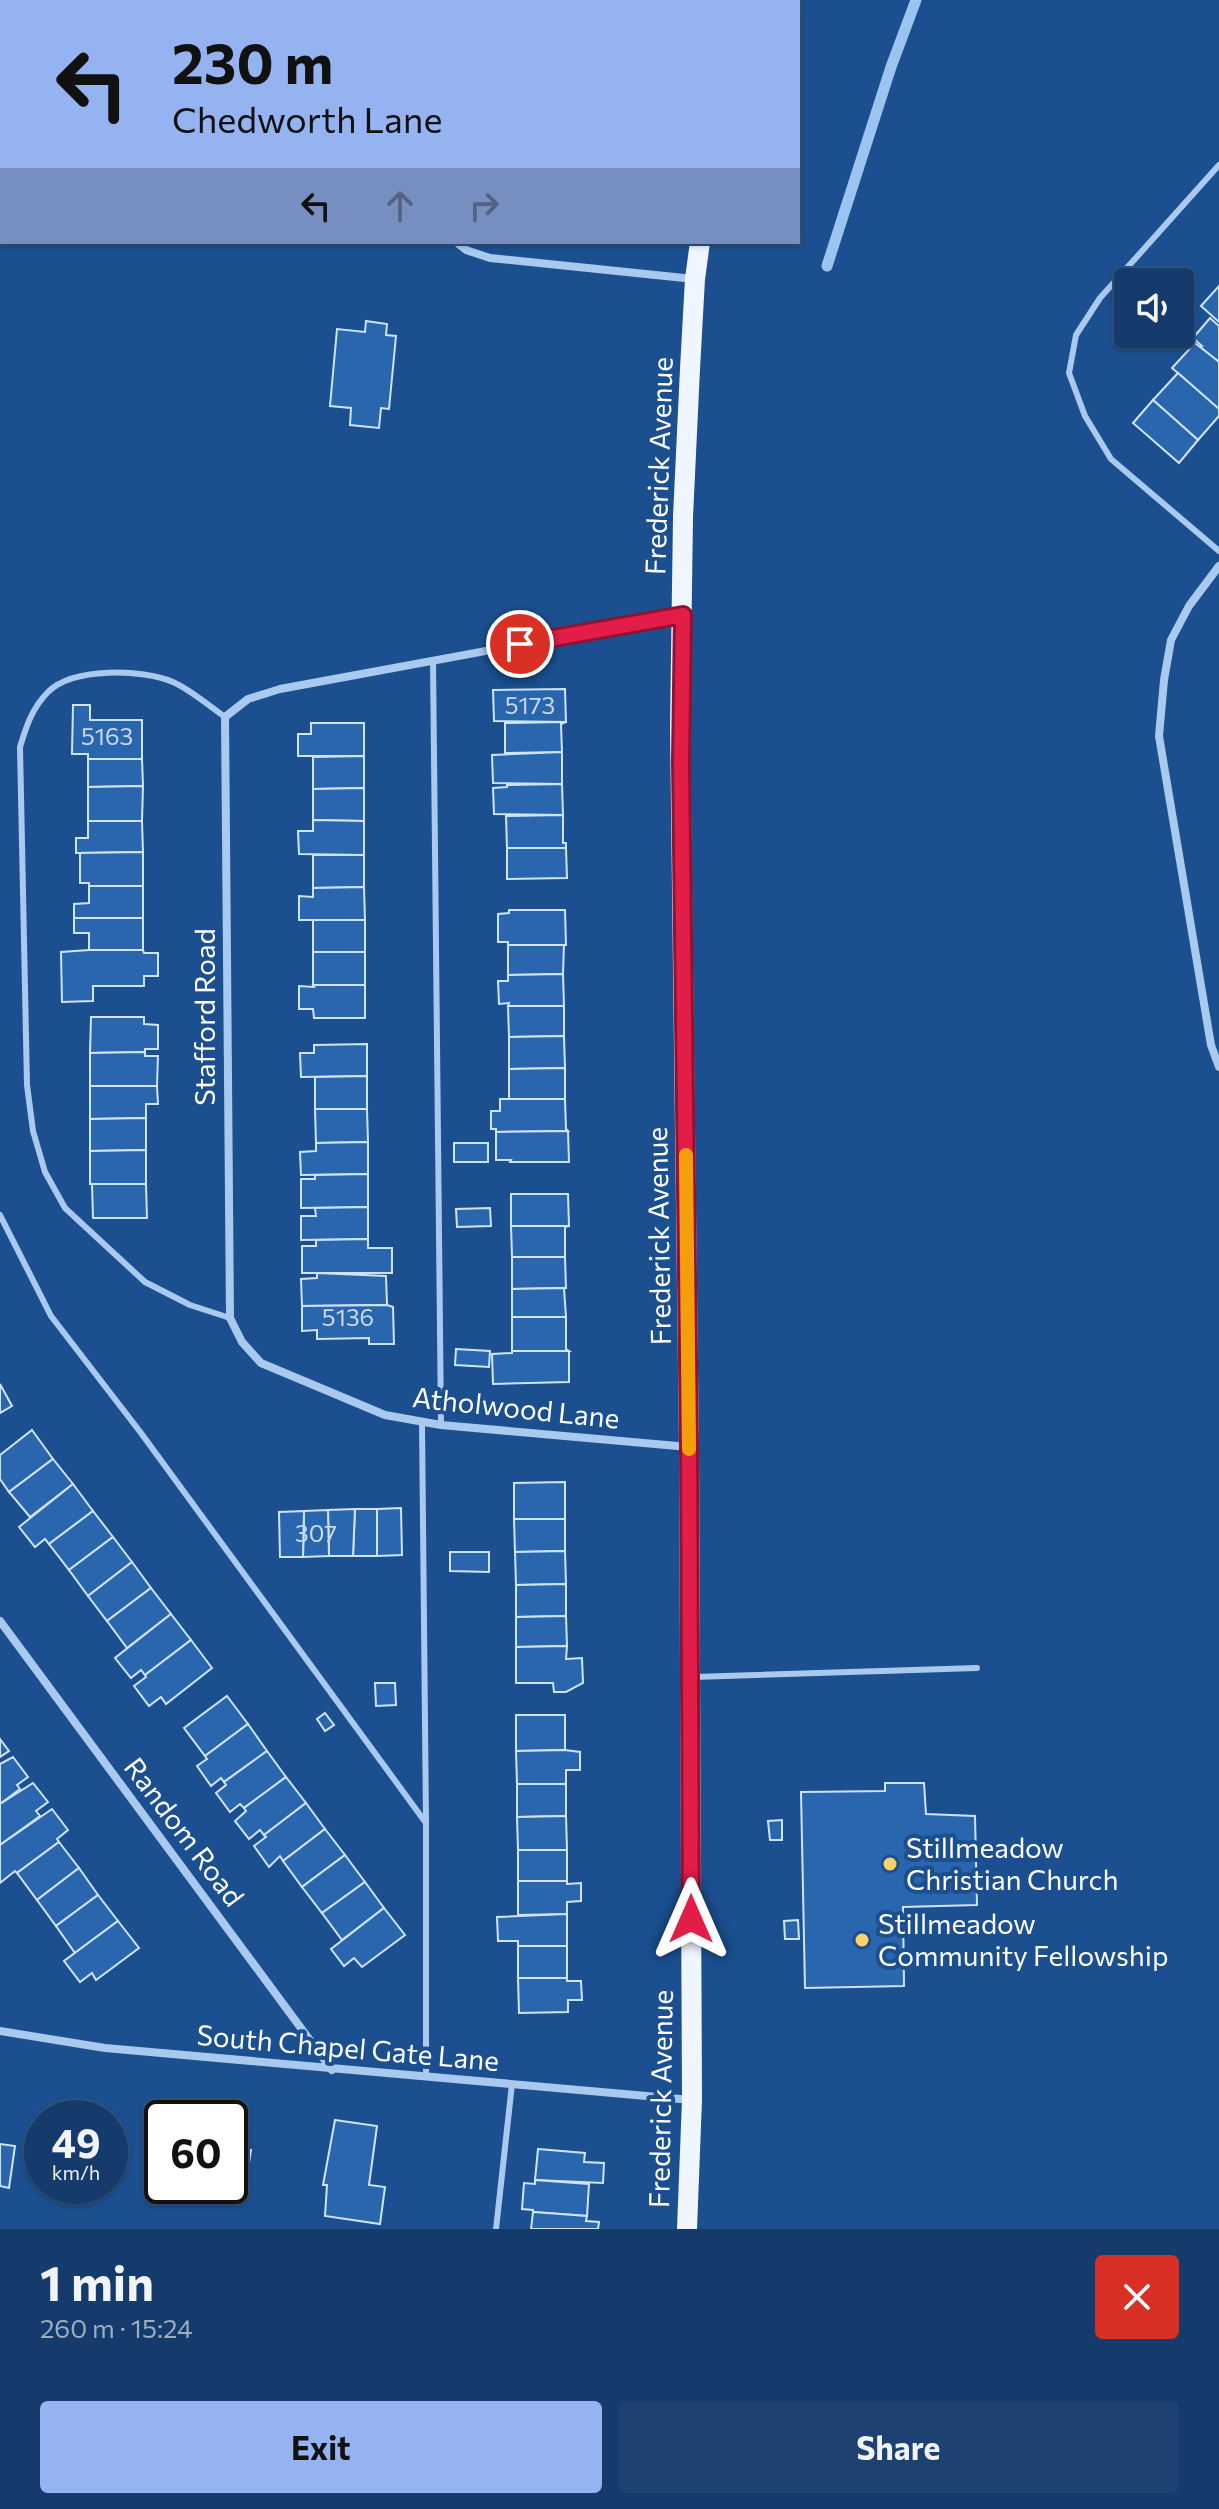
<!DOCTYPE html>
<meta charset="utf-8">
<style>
body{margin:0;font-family:Commissioner,sans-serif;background:#1d4271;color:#f1f3f6;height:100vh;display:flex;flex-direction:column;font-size:30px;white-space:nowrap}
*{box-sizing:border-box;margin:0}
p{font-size:26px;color:#9dadc1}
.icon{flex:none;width:44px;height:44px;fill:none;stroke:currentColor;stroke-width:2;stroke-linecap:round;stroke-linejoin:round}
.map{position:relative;height:2229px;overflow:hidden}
.details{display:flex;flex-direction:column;background:#143b6b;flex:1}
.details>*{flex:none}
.guide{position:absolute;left:0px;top:0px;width:800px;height:244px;box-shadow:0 2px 6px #0004,0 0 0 2px #33557e;background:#95b2f1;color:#111;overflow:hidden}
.tools{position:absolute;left:1114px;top:268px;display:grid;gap:16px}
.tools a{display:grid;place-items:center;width:80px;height:80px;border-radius:8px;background:#143b6b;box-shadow:0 2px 6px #0004,0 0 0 2px #33557e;font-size:40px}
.speed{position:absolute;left:24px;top:2100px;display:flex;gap:16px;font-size:40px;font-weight:700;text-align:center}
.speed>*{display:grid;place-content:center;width:104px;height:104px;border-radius:50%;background:#143b6b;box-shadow:0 2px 6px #0004,0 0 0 2px #33557e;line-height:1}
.speed small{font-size:20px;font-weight:400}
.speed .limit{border:4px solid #111;border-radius:12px;background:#fff;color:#111}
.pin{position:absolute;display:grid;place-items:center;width:68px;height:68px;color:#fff;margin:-34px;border:4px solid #fff;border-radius:50%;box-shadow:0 2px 8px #0007}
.me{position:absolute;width:88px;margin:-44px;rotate:0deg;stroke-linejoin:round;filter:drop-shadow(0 0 6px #0008)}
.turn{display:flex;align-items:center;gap:28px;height:168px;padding:0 40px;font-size:36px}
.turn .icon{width:104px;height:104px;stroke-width:2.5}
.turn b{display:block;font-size:56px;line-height:68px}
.lanes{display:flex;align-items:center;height:76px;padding:0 40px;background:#0003;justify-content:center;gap:40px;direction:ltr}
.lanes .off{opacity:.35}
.round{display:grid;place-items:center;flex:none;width:84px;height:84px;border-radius:8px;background:#1d4271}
.overview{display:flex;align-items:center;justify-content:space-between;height:136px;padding:0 40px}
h1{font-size:48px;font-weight:700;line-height:60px}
.action{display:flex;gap:16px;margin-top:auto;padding:16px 40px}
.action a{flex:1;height:92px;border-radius:8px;background:#95b2f1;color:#111;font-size:32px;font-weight:700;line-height:92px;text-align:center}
.action a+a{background:#1d4271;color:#f1f3f6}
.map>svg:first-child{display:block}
</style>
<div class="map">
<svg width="1219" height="2229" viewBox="0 0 1219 2229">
<rect width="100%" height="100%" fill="#1b4f8f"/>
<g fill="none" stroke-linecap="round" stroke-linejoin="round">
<polyline stroke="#9cc4f0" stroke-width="11" points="827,266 891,67 916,0"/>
</g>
<g fill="#2a66ad" stroke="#cfe3fa" stroke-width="2">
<polygon points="1219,286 1219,322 1201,306"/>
<polygon points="1210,318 1219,326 1219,362 1200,347 1202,346 1193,338"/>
<polygon points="366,321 387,324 386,335 396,336 389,409 381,408 379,428 350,425 351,408 330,406 337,329 365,332"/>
<polygon points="1195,343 1219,362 1219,409 1172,368"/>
<polygon points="1178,373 1219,409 1219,416 1198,440 1153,400"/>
<polygon points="1153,400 1198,440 1179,463 1133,423"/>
<polygon points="565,689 566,722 494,721 493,690"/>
<polygon points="73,705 90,705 90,720 142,720 142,759 88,759 88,754 72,754"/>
<polygon points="566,722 561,724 562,752 505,753 505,723"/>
<polygon points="311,723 364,723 364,756 298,756 298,734 311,734"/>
<polygon points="562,752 562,784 493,783 492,755"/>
<polygon points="364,756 364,788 313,789 313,757"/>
<polygon points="88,759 142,759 143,786 88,787"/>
<polygon points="562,784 563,815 494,814 493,788 507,787 507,785"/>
<polygon points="143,786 142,821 88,821 88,787"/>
<polygon points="364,788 364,821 313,820 313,789"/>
<polygon points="563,815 563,843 566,843 566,848 507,848 506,816"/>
<polygon points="313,820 364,821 364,855 299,854 298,831 313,831"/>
<polygon points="88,821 142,821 143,852 76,853 76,838 88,838"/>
<polygon points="507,848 566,848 567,878 507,879"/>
<polygon points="143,852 143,886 89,886 89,883 80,883 80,853"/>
<polygon points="313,855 364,855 364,887 313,888"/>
<polygon points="89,886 143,886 143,918 74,918 74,904 89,903"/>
<polygon points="364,887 365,920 299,920 299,896 313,897 313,888"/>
<polygon points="509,910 565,910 566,945 508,945 508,942 498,942 498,914 509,913"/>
<polygon points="74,918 143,918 143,950 89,950 89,933 74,933"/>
<rect x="313" y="920" width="52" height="32"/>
<polygon points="508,945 566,945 564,945 563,974 508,975"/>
<polygon points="89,950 143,950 144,953 158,953 158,976 144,976 144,986 93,986 93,1001 62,1002 61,952"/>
<rect x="313" y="952" width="52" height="33"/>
<polygon points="563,974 564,1006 508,1006 509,1003 499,1004 498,981 508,981 508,975"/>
<polygon points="313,985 365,985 365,1018 314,1018 313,1009 299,1009 299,986 314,987"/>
<polygon points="508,1006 564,1006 564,1036 509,1037"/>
<polygon points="91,1017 144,1017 144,1024 158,1025 158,1049 145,1049 145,1052 90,1053"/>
<polygon points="564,1036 565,1068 509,1069 509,1037"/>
<polygon points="367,1044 367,1076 301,1077 300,1053 314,1053 314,1045"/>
<polygon points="145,1052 145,1056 158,1056 157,1086 90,1086 90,1053"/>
<polygon points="565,1068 565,1099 509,1099 509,1069"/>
<polygon points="367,1076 367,1109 315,1109 315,1077"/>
<polygon points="90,1086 157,1086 158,1104 146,1104 146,1118 90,1119"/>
<polygon points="500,1099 565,1099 566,1129 568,1131 496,1132 496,1129 491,1129 491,1111 500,1111"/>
<polygon points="315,1109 367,1109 368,1142 316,1143"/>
<polygon points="146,1118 146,1150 90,1151 90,1119"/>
<polygon points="568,1131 569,1162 510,1162 511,1160 496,1160 496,1132"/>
<polygon points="368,1142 368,1174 301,1175 300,1152 316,1151 316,1143"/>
<rect x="454" y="1143" width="34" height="19"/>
<polygon points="146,1150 146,1184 90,1184 90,1151"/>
<polygon points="368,1174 368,1207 301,1208 301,1179 315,1179 315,1175"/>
<polygon points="92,1184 146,1184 147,1218 93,1218"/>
<polygon points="511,1194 568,1194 569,1226 511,1226"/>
<polygon points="368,1207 368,1239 301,1240 301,1216 316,1216 315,1208"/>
<polygon points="490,1208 491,1226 457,1227 456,1209"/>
<polygon points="511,1226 569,1226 565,1227 565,1257 512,1257"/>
<polygon points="368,1239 368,1248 392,1248 392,1273 302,1273 302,1246 316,1246 316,1240"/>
<polygon points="512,1257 565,1257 566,1288 512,1289"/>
<polygon points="317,1273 386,1276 387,1305 302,1306 301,1279 317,1278"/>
<polygon points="564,1288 566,1317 512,1317 512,1289"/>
<polygon points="387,1305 393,1307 394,1344 369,1344 369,1338 317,1339 317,1330 302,1331 302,1306"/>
<polygon points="512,1317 566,1317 566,1349 569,1351 512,1351"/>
<polygon points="456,1349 490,1351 489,1367 455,1365"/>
<polygon points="512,1351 569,1351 569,1382 493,1384 492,1354 512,1353"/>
<polygon points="0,1384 12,1406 0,1413"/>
<polygon points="32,1430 53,1459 9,1492 0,1479 0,1455"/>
<polygon points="53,1459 73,1484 30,1517 9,1492"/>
<polygon points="565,1482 565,1519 514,1519 514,1483"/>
<polygon points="73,1484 93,1511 49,1544 45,1539 35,1547 19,1527"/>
<polygon points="401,1508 402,1555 377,1556 377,1509"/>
<polygon points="355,1509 377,1509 377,1556 353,1556"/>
<polygon points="355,1509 353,1556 329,1556 328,1510"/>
<polygon points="328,1510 329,1556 303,1557 304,1511"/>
<polygon points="93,1511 113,1537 69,1570 49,1544"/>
<polygon points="304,1511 303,1557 280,1557 279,1512"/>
<polygon points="514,1519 565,1519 565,1551 515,1552"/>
<polygon points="113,1537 132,1562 88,1596 69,1570"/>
<polygon points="565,1551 566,1584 516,1585 515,1552"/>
<polygon points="450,1552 489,1552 489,1572 450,1571"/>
<polygon points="132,1562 151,1588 107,1621 88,1596"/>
<polygon points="566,1584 566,1616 516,1617 516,1585"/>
<polygon points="151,1588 171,1614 127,1648 107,1621"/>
<polygon points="171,1614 191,1640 145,1675 141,1670 131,1678 115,1658"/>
<polygon points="566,1616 567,1646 516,1647 516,1617"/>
<polygon points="191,1640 212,1668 166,1704 161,1697 149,1706 134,1686 146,1677 145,1675"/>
<polygon points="567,1646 566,1659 582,1658 583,1683 566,1692 554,1692 553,1683 516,1683 516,1647"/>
<polygon points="375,1683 395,1683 396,1705 376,1706"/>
<polygon points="227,1696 248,1724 205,1756 184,1728"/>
<polygon points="325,1713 334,1725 325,1731 317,1719"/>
<polygon points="516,1715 565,1715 565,1750 516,1751"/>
<polygon points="248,1724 267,1751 224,1782 221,1778 211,1786 197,1766 207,1759 205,1756"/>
<polygon points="0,1739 9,1751 0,1757"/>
<polygon points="565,1750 580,1752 580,1770 566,1770 566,1784 517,1784 516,1751"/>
<polygon points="267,1751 286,1777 244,1808 240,1804 230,1812 216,1793 226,1785 224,1782"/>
<polygon points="13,1757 28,1777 17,1785 20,1789 0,1804 0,1764"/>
<polygon points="286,1777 306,1803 264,1835 260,1830 249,1839 235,1821 246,1811 244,1808"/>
<polygon points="33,1783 48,1802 36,1811 40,1816 0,1845 0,1804"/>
<polygon points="885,1783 924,1783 926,1814 975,1816 977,1905 903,1907 904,1986 805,1988 801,1792 885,1791"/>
<polygon points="517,1784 566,1784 566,1816 517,1817"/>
<polygon points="306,1803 325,1829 283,1861 280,1856 269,1867 254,1846 266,1837 264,1835"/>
<polygon points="52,1809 68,1830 57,1839 59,1842 17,1873 15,1871 0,1883 0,1845"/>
<polygon points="566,1816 567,1850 518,1850 517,1817"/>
<polygon points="782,1820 782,1840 770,1840 768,1821"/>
<polygon points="325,1829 345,1855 302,1887 283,1861"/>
<polygon points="59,1842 79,1868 37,1900 17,1873"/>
<rect x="518" y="1850" width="49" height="31"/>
<polygon points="345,1855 365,1882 322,1913 302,1887"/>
<polygon points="79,1868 98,1895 56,1926 37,1900"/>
<polygon points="518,1881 567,1881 567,1884 581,1883 581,1901 567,1902 567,1914 518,1915"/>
<polygon points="365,1882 384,1908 342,1940 322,1913"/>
<polygon points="98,1895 118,1921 75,1953 56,1926"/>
<polygon points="384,1908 405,1935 362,1967 354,1958 344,1966 331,1949"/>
<polygon points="567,1914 567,1946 518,1946 518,1941 498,1941 497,1917"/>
<polygon points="798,1920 799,1939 785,1939 784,1921"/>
<polygon points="118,1921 139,1948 96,1980 92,1973 80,1982 64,1961"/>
<rect x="518" y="1946" width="49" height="32"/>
<polygon points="518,1978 567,1978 567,1981 581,1981 582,2000 568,2000 568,2012 519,2013"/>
<polygon points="335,2120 377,2126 369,2185 385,2187 380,2224 325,2216 327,2185 323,2185"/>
<polygon points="230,2124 249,2127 246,2150 251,2150 247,2177 242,2177 240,2196 237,2195 235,2205 205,2201 206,2192 193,2189 193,2186 230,2186"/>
<polygon points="0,2144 15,2146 9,2188 0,2186"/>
<polygon points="538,2149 585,2153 584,2162 604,2163 603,2183 535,2180"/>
<polygon points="535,2180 589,2184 587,2216 533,2212 533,2210 522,2209 524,2183 535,2184"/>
<polygon points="533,2212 587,2216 586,2221 599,2222 598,2229 531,2229"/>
</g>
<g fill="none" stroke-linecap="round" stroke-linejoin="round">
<g stroke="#a9c9ee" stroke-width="6">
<polyline points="1219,165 1100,298 1076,335 1069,373 1085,416 1111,459 1219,551"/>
<polyline points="433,660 441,1425"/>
<path d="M225 717C209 706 191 690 173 682 142 669 73 667 48 692 32 708 26 727 20 747L27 1085 33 1131 45 1172 65 1208 145 1282 190 1305 230 1318"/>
<polyline points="0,1215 51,1316 141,1433 426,1823"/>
<polyline points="422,1422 426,1823 426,2077"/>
<polyline points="694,1677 977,1668"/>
<polyline points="496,2229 512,2084"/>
</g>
<g stroke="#a9c9ee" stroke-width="8">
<polyline points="44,2 46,0"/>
<polyline points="473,2 474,0"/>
<polyline points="0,40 2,39"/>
<polyline points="456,242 466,250 490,258 694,279"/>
<polyline points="1219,566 1189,606 1171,640 1164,680 1159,736 1211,1045 1219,1067"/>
<polyline points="681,615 280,689 248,699 225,717 230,1318 242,1342 261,1363 385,1415 441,1425 689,1447"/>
<polyline points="0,1621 332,2070"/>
<polyline points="0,2031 105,2048 692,2100"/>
</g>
<g stroke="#f0f6ff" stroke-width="20">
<polyline points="740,2 740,0"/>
<polyline points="687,2229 692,2100 689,1447 680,727 683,517 690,369 695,279 700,242"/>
</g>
</g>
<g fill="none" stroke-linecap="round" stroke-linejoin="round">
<defs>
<polyline id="route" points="520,644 683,615 681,762 689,1447 691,1919"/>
</defs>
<use href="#route" stroke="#92132f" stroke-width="20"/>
<use href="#route" stroke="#e11d48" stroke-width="14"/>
<polyline stroke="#f59e0b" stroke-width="14" points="686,1155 689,1449"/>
</g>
<g fill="#ffd166" stroke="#1b4f8f" stroke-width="3">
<circle cx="890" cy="1864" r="8"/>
<circle cx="862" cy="1940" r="8"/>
</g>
<g text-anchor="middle" stroke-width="8" stroke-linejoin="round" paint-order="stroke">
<g font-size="24" fill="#cad9ea">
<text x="530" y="714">5173</text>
<text x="107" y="745">5163</text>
<text x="348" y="1326">5136</text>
<text x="316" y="1542">307</text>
</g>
<g font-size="28" fill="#fff" stroke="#1b4f8f">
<text transform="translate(659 466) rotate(-88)" y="10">Frederick Avenue</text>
<text transform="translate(205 1017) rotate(-90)" y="10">Stafford Road</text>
<text transform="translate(659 1236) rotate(-91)" y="10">Frederick Avenue</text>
<text transform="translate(516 1408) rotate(6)" y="10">Atholwood Lane</text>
<text transform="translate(184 1832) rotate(53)" y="10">Random Road</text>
<text transform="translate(348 2048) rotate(5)" y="10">South Chapel Gate Lane</text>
<text transform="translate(661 2099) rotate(-89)" y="10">Frederick Avenue</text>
</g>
<g font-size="28" fill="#fff" stroke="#1b4f8f" text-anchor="start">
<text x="906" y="1858">Stillmeadow<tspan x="906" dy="32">Christian Church</tspan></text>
<text x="878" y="1934">Stillmeadow<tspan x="878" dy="32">Community Fellowship</tspan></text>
</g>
</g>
</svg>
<div class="tools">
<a><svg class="icon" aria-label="sound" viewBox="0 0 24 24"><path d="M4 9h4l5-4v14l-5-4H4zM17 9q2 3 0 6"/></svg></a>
</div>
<div class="speed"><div>49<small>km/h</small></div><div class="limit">60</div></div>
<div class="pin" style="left:520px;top:644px;background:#d93025"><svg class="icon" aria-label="arrive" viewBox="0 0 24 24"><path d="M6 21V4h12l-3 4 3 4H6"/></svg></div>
<svg class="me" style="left:691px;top:1919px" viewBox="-20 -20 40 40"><path d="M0-17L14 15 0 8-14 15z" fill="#e11d48" stroke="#fff" stroke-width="4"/></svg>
<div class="guide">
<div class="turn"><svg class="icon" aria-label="left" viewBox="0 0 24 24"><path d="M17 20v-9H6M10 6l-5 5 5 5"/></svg><div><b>230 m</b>Chedworth Lane</div></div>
<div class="lanes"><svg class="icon" aria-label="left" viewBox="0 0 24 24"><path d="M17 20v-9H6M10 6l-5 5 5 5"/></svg><svg class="icon off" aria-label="ahead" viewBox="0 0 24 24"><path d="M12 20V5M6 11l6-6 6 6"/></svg><svg class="icon off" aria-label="right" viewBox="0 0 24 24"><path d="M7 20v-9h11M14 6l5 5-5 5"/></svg></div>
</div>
</div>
<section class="details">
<div class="overview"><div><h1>1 min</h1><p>260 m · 15:24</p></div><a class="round" style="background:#d93025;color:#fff"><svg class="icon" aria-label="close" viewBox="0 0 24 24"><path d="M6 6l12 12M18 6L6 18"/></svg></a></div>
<div class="action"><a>Exit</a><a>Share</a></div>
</section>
